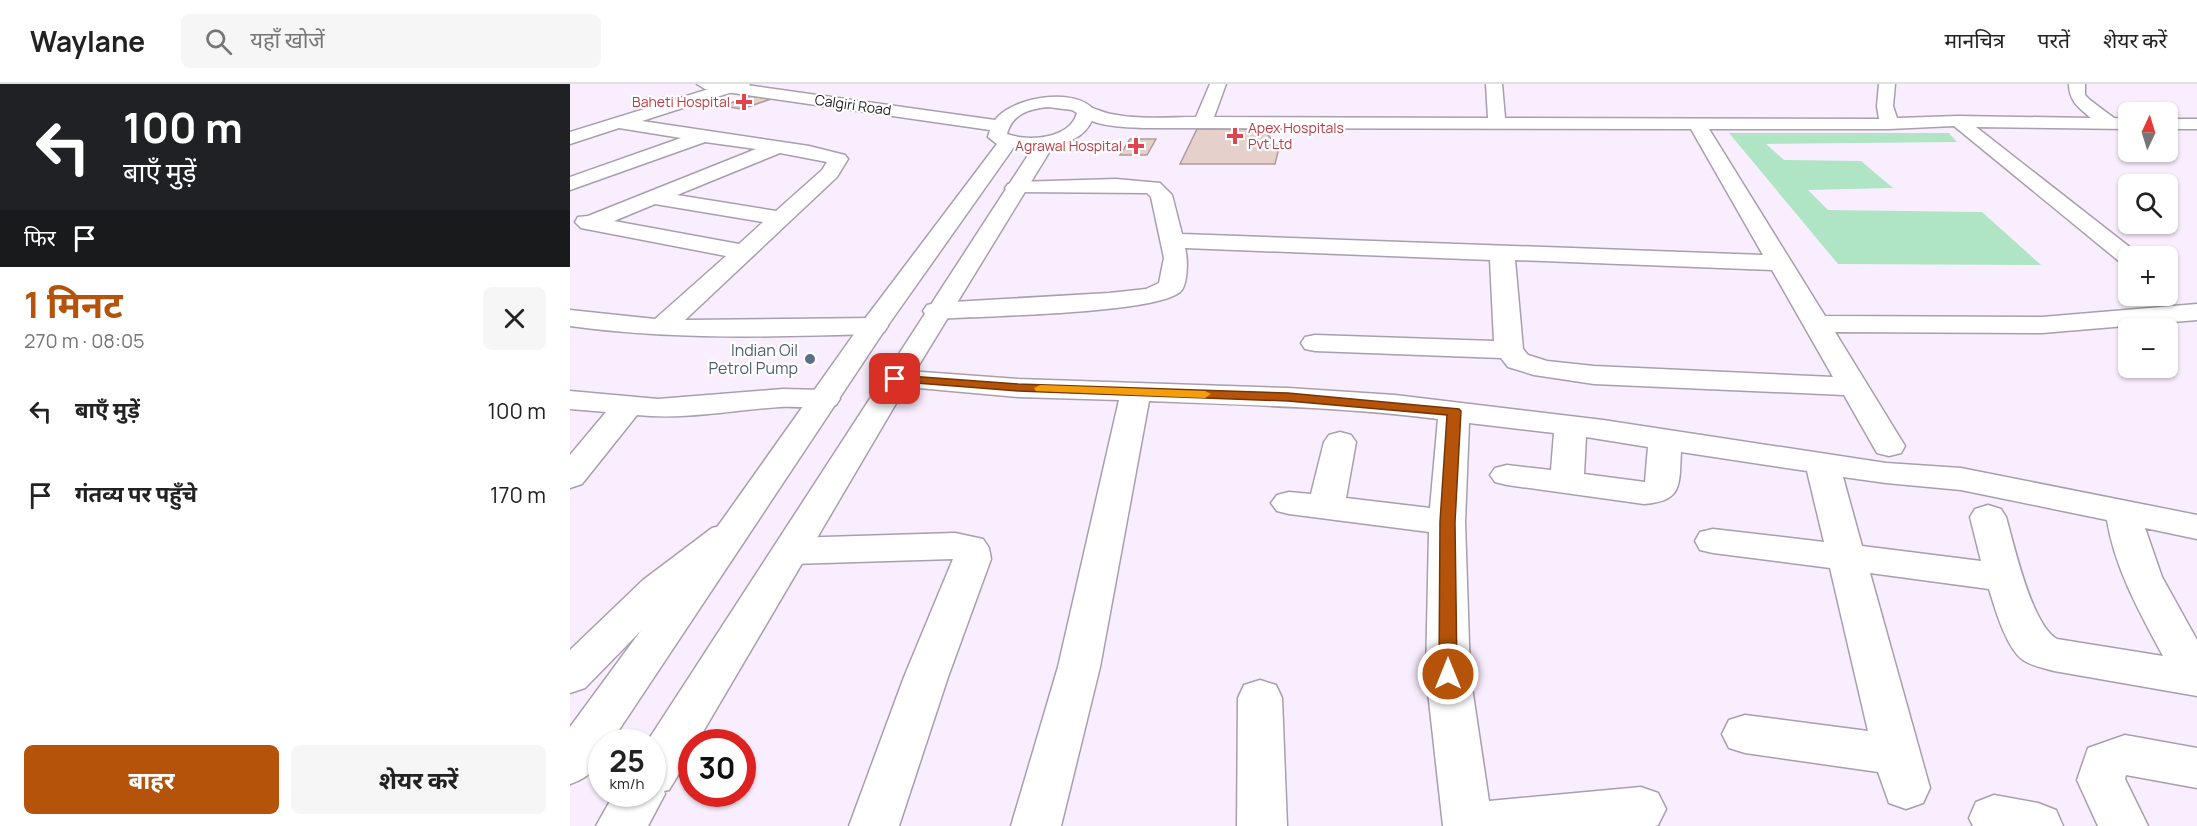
<!DOCTYPE html>
<html lang="hi">
<meta charset="utf-8">
<style>
body{margin:0;font-family:Manrope,"Noto Sans Devanagari",sans-serif;background:#f6f6f6;color:#222;height:100vh;display:flex;flex-direction:column;font-size:22px;white-space:nowrap}
*{box-sizing:border-box;margin:0}
p{font-size:20px;color:#767676}
.icon{flex:none;width:33px;height:33px;fill:none;stroke:currentColor;stroke-width:2;stroke-linecap:round;stroke-linejoin:round}
.map{position:relative;flex:1;overflow:hidden}
.panel{display:flex;flex-direction:column;background:#fff;width:570px}
.panel>*{flex:none}
.guide{background:#202124;color:#fff;overflow:hidden}
.needle{width:39px;rotate:4deg}
.tools{position:absolute;left:1548px;top:18px;display:grid;gap:12px}
.tools a{display:grid;place-items:center;width:60px;height:60px;border-radius:9px;background:#fff;box-shadow:0 2px 4px #0004;font-size:30px}
.speed{position:absolute;left:18px;top:645px;display:flex;gap:12px;font-size:30px;font-weight:700;text-align:center}
.speed>*{display:grid;place-content:center;width:78px;height:78px;border-radius:50%;background:#fff;box-shadow:0 2px 4px #0004;line-height:1}
.speed small{font-size:15px;font-weight:400}
.speed .limit{border:9px solid #d22;background:#fff;color:#111}
.pin{position:absolute;display:grid;place-items:center;width:51px;height:51px;color:#fff;margin:-26px;border-radius:12px;box-shadow:0 3px 9px #0006}
.me{position:absolute;width:66px;margin:-33px;rotate:0deg;stroke-linejoin:round;filter:drop-shadow(0 0 4px #0008)}
.turn{display:flex;align-items:center;gap:21px;height:126px;padding:0 24px;font-size:27px}
.turn .icon{width:78px;height:78px;stroke-width:2.5}
.turn b{display:block;font-size:42px;line-height:51px}
.then{display:flex;align-items:center;height:57px;padding:0 24px;background:#0003;gap:12px;font-size:22px}
.round{display:grid;place-items:center;flex:none;width:63px;height:63px;border-radius:9px;background:#f6f6f6}
.overview{display:flex;align-items:center;justify-content:space-between;height:102px;padding:0 24px}
h1{font-size:36px;font-weight:700;line-height:45px;color:#b45309}
.button{display:flex;gap:12px;margin-top:auto;padding:12px 24px}
.button a{flex:1;height:69px;border-radius:9px;background:#b45309;color:#fff;font-size:24px;font-weight:700;line-height:69px;text-align:center}
.button a+a{background:#f6f6f6;color:#222}
ul{padding:0;list-style:none}
li{display:flex;align-items:center;gap:18px;height:84px;padding:0 24px}
li div{flex:1}
li b{display:block;font-size:22px}
li em{font-style:normal}
header{display:flex;align-items:center;gap:36px;box-sizing:border-box;height:84px;padding:0 30px;background:#fff;border-bottom:2px solid #e0e0e0}
header strong{font-size:28px}
nav{display:flex;gap:33px;margin-inline-start:auto;font-size:21px}
.search{width:420px;height:54px;background:#f6f6f6;display:flex;align-items:center;gap:15px;box-sizing:border-box;padding:0 21px;border-radius:9px;color:#767676;font-size:22px}
main{display:flex;flex:1;min-height:0}
.map>svg:first-child{display:block}
</style>
<header>
<strong>Waylane</strong>
<div class="search"><svg class="icon" aria-label="search" viewBox="0 0 24 24"><circle cx="10" cy="10" r="6"/><path d="M15 15l6 6"/></svg>यहाँ खोजें</div>
<nav><a>मानचित्र</a><a>परतें</a><a>शेयर करें</a></nav>
</header>
<main>
<section class="panel">
<div class="guide">
<div class="turn"><svg class="icon" aria-label="left" viewBox="0 0 24 24"><path d="M17 20v-9H6M10 6l-5 5 5 5"/></svg><div><b>100 m</b>बाएँ मुड़ें</div></div>
<div class="then">फिर<svg class="icon" aria-label="arrive" viewBox="0 0 24 24"><path d="M6 21V4h12l-3 4 3 4H6"/></svg></div>
</div>
<div class="overview"><div><h1>1 मिनट</h1><p>270 m · 08:05</p></div><a class="round"><svg class="icon" aria-label="close" viewBox="0 0 24 24"><path d="M6 6l12 12M18 6L6 18"/></svg></a></div>
<ul>
<li><svg class="icon" aria-label="left" viewBox="0 0 24 24"><path d="M17 20v-9H6M10 6l-5 5 5 5"/></svg><div><b>बाएँ मुड़ें</b></div><em>100 m</em></li>
<li><svg class="icon" aria-label="arrive" viewBox="0 0 24 24"><path d="M6 21V4h12l-3 4 3 4H6"/></svg><div><b>गंतव्य पर पहुँचे</b></div><em>170 m</em></li>
</ul>
<div class="button"><a>बाहर</a><a>शेयर करें</a></div>
</section>
<div class="map">
<svg width="1627" height="742" viewBox="0 0 1627 742">
<rect width="100%" height="100%" fill="#f9eefd"/>
<polygon fill="#afe4c5" points="1159,49 1379,49 1387,58 1196,60 1214,76 1291,77 1323,104 1238,106 1258,126 1412,128 1471,181 1268,180"/>
<g fill="#e5d0cb" stroke="#af9c97" stroke-width="1.5">
<polygon points="181,12 201,15 172,25 152,22"/>
<polygon points="627,45 693,45 709,64 705,80 610,80"/>
<polygon points="560,55 586,55 577,71 550,71"/>
</g>
<g fill="none" stroke-linecap="round" stroke-linejoin="round">
<defs>
<g id="minor">
<path d="M155 0H180L178 3 72 37 239 62 275 71 278 75 267 93 115 236 304 234 314 236 318 242 314 248 304 250C202 253 101 256 0 242V226L85 235 156 172 11 144 5 138 8 133 18 132 186 65 135 58 0 106V93L111 54 49 44 0 60V48ZM210 69 257 78 252 86 206 127 107 111ZM85 120 193 138 169 160 44 137Z"/>
<path d="M640 0H656L644 33 918 34 916 0H932L935 34 1309 35 1307 22 1309 0H1325L1323 22 1327 34 1388 32 1521 34C1509 24 1499 17 1499 0H1515V11L1520 16 1544 34 1558 35V45L1406 43 1566 168 1570 172H1558V180L1550 178 1384 42 1319 45H1139L1255 232 1472 233 1627 220V236L1472 249 1265 248 1335 362 1331 369 1319 372 1307 369 1274 311 1024 300 964 291 938 283 931 274 745 267 735 265 731 259 735 253 745 251 924 257 920 176 615 164C618 174 618 202 610 208 584 230 409 232 366 235L357 233 353 227 357 221 366 219 539 209 576 205 589 199 594 174 581 113 577 109 438 108 435 104 438 100 445 98 546 95 590 99 602 111 612 150 1193 171 1121 45 573 44C554 43 520 43 507 27L510 23C521 21 530 28 541 30 569 36 598 33 626 33ZM945 176 1202 186 1263 293 1024 282 977 277 958 271 953 265Z"/>
<rect x="1598" y="35" width="29" height="10"/>
<path d="M325 286 448 295 718 304 825 311 1033 336 1316 379 1391 384 1627 431V455L1575 444 1592 493 1627 556V612L1484 587C1474 584 1462 582 1453 576 1436 564 1425 524 1419 505L1300 489 1360 704 1353 719 1336 725 1319 719 1308 688 1175 669 1159 664 1152 650 1159 636 1175 631 1298 647 1260 484 1143 469 1130 466 1125 457 1130 448 1143 445 1254 458 1237 387 1111 368C1109 401 1113 417 1074 420L937 401 925 398 920 391 925 384 937 381 981 386 984 349 899 339 895 438 900 590 919 717 1071 703 1088 709 1096 725 1088 741 1085 742H873L856 590 859 448 719 430 707 427 701 419 707 411 719 408 741 410 754 358 759 351 770 348 781 351 786 358 776 414 860 424 868 335C772 323 676 321 579 317L530 583 491 742H441L488 583 549 316 448 313 315 301 310 295 315 289ZM1016 353 1078 363 1075 398 1014 390ZM1273 393 1316 399 1391 406 1537 436C1545 485 1570 529 1593 572L1487 555C1462 542 1444 461 1436 433L1431 425 1418 421 1405 425 1400 433 1411 477 1292 462Z"/>
<path d="M213 305 255 306 266 309 270 315 266 321C247 326 229 322 210 323 163 326 114 336 67 331L12 400 0 404V371L36 328 0 325V307L88 315Z"/>
<polygon points="155,441 168,444 173,453 168,462 101,516 15,604 0,609 0,566 73,496 142,444"/>
<polygon points="385,449 413,455 419,464 421,475 378,593 329,742 279,742 334,593 383,475 222,480 209,476 203,467 209,458 222,454"/>
<polygon points="690,596 706,601 712,614 717,742 667,742 668,614 674,601"/>
<polygon points="1555,651 1627,664 1627,704 1556,691 1555,695 1578,742 1528,742 1507,696 1518,664"/>
<polygon points="1424,711 1468,719 1486,726 1493,742 1403,742 1399,734 1406,718"/>
</g>
<path id="major" d="M127 0H169L425 36C442 13 506 2 525 27 520 50 504 57 483 62L341 294 127 658H122V668L99 706 94 707 95 710 78 742H26L44 710H82V658H77L462 65 444 63 316 244 41 658H32C32 681 21 693 0 700V643L153 435 294 236 427 60 418 53 420 46 135 5ZM478 23 502 26 507 29C500 55 459 58 437 50 442 30 459 25 478 23Z"/>
</defs>
<use href="#minor" stroke="#a99ead" stroke-width="3"/>
<use href="#major" stroke="#a99ead" stroke-width="3"/>
<use href="#minor" fill="#fff" fill-rule="evenodd"/>
<use href="#major" fill="#fff" fill-rule="evenodd"/>
</g>
<polygon fill="#b45309" stroke="#753606" stroke-width="1.5" points="325,291 448,300 718,309 889,325 891,327 885,438 887,590 884,595 878,597 871,595 869,590 870,438 877,331 718,317 448,307 321,297 319,295"/>
<polygon fill="#f59e0b" points="470,301 635,307 641,310 635,314 466,307 464,304"/>
<g fill="#e0444e" stroke="#fff" stroke-width="2">
<path d="M171 9h6v6h6v6h-6v6h-6v-6h-6v-6h6z"/>
<path d="M662 43h6v6h6v6h-6v6h-6v-6h-6v-6h6z"/>
<path d="M563 53h6v6h6v6h-6v6h-6v-6h-6v-6h6z"/>
</g>
<circle fill="#5c6f8a" stroke="#fff" stroke-width="2" cx="240" cy="275" r="6"/>
<g text-anchor="middle" stroke-width="4.5" stroke-linejoin="round" paint-order="stroke">
<g font-size="14" fill="#be3a42" stroke="#fff" text-anchor="end">
<text x="160" y="23">Baheti Hospital</text>
<text x="678" y="49" text-anchor="start">Apex Hospitals<tspan x="678" dy="16">Pvt Ltd</tspan></text>
<text x="552" y="67">Agrawal Hospital</text>
</g>
<g font-size="14" fill="#1b171c" stroke="#fff">
<text transform="translate(283 21) rotate(8)" y="5">Calgiri Road</text>
</g>
<g font-size="16" fill="#4e5e75" stroke="#fff" text-anchor="end">
<text x="228" y="272">Indian Oil<tspan x="228" dy="18">Petrol Pump</tspan></text>
</g>
</g>
</svg>
<div class="tools">
<a><svg class="needle" viewBox="-14 -14 28 28"><path d="M0-13l5 13h-10z" fill="#e53935"/><path d="M0 13l5-13h-10z" fill="#767676"/></svg></a>
<a><svg class="icon" aria-label="search" viewBox="0 0 24 24"><circle cx="10" cy="10" r="6"/><path d="M15 15l6 6"/></svg></a>
<a>+</a>
<a>−</a>
</div>
<div class="speed"><div>25<small>km/h</small></div><div class="limit">30</div></div>
<div class="pin" style="left:325px;top:295px;background:#d93025"><svg class="icon" aria-label="arrive" viewBox="0 0 24 24"><path d="M6 21V4h12l-3 4 3 4H6"/></svg></div>
<svg class="me" style="left:878px;top:590px" viewBox="-20 -20 40 40"><circle r="17" fill="#b45309" stroke="#fff" stroke-width="3"/><path d="M0-11L8 9 0 5-8 9z" fill="#fff"/></svg>
</div>
</main>
